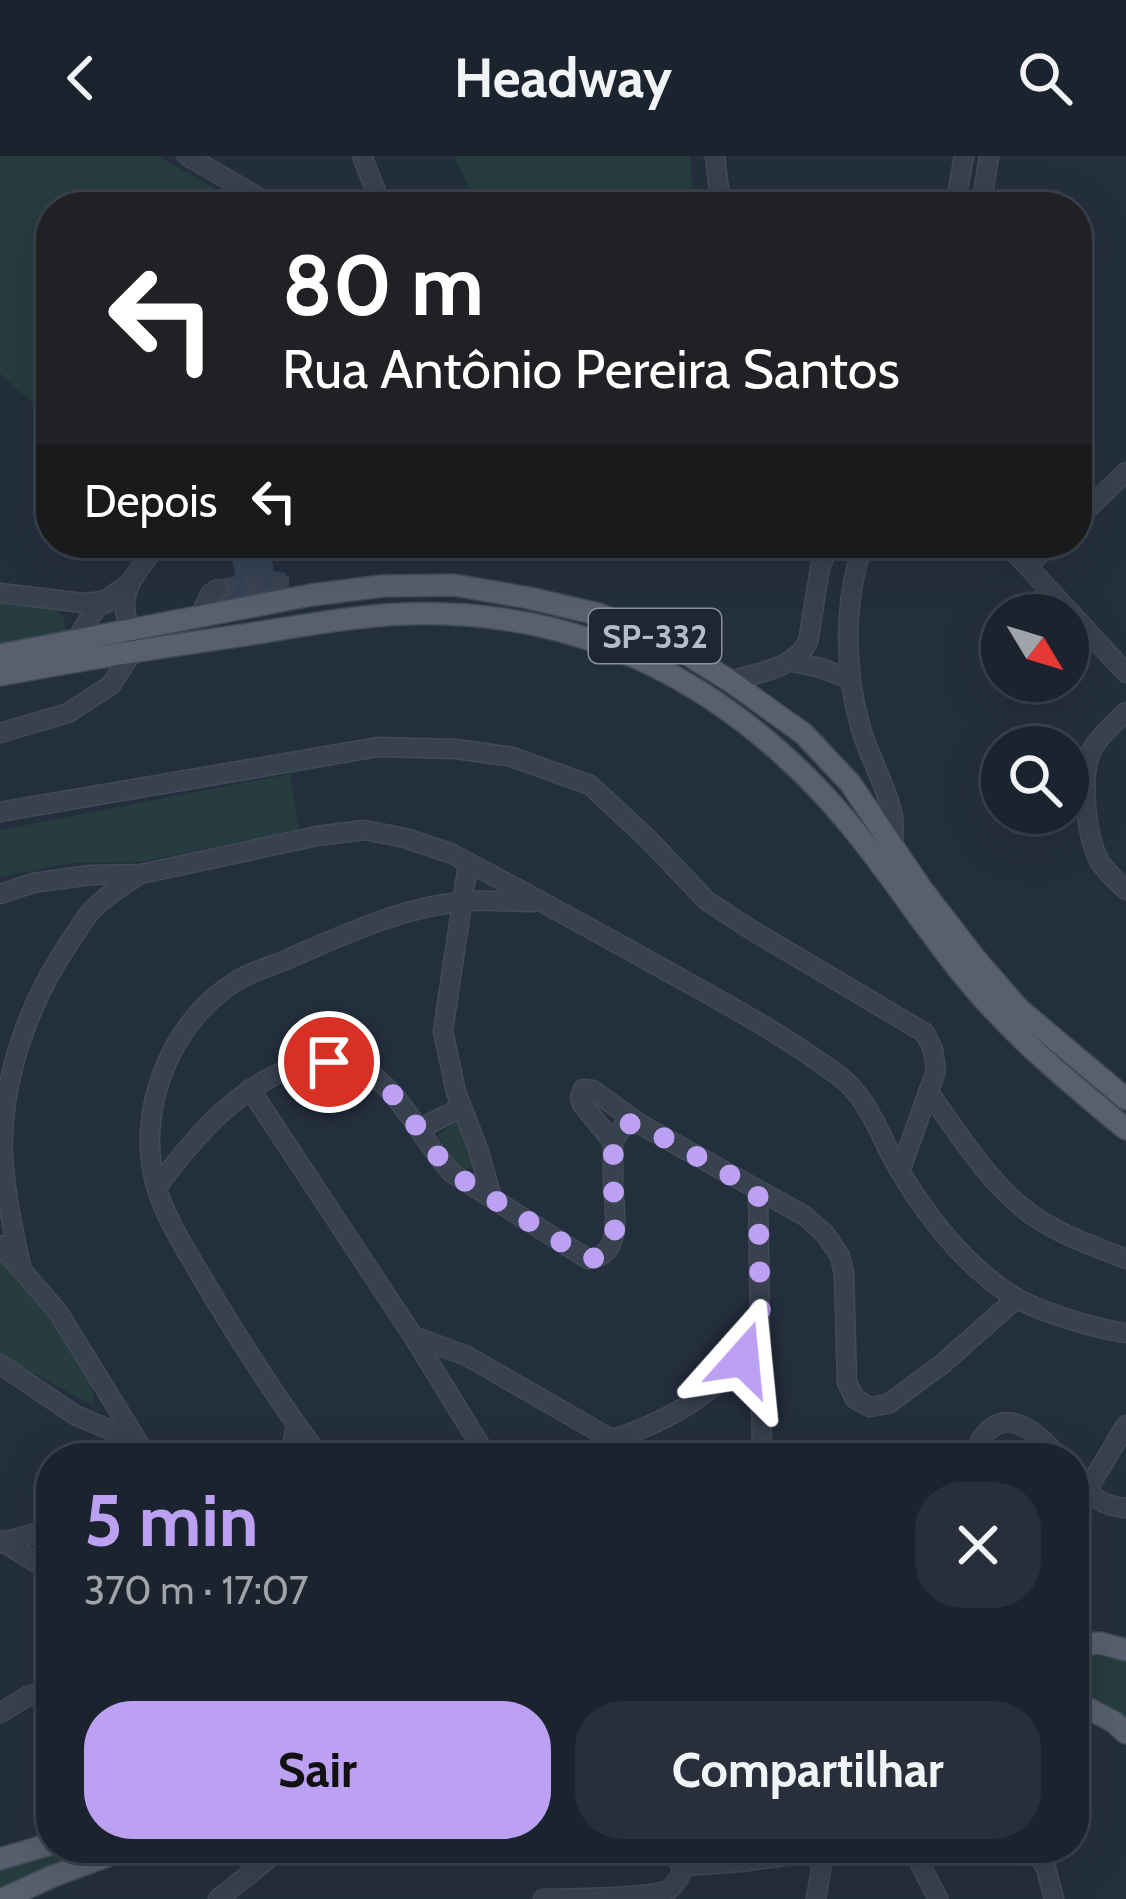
<!DOCTYPE html>
<html lang="pt">
<meta charset="utf-8">
<style>
body{margin:0;font-family:Cabin,sans-serif;background:#282f3a;color:#f1f3f6;height:100vh;display:flex;flex-direction:column;font-size:45px;white-space:nowrap}
*{box-sizing:border-box;margin:0}
p{font-size:39px;color:#a0a4aa}
.icon{flex:none;width:66px;height:66px;fill:none;stroke:currentColor;stroke-width:2;stroke-linecap:round;stroke-linejoin:round}
.map{position:relative;flex:1;overflow:hidden}
.side{position:absolute;left:36px;top:1287px;width:1053px;height:420px;display:flex;flex-direction:column;background:#1b232e;border-radius:48px;box-shadow:0 12px 48px #0002,0 0 0 3px #39404a}
.side>*{flex:none}
.guide{position:absolute;left:36px;top:36px;width:1056px;height:366px;border-radius:48px;box-shadow:0 12px 48px #0002,0 0 0 3px #39404a;background:#202124;color:#fff;overflow:hidden}
.needle{width:78px;rotate:128deg}
.buttons{position:absolute;left:981px;top:438px;display:grid;gap:24px}
.buttons a{display:grid;place-items:center;width:108px;height:108px;border-radius:50%;background:#1b232e;box-shadow:0 12px 48px #0002,0 0 0 3px #39404a;font-size:60px}
.pin{position:absolute;display:grid;place-items:center;width:102px;height:102px;color:#fff;margin:-51px;border:6px solid #fff;border-radius:50%;box-shadow:0 3px 12px #0007}
.me{position:absolute;width:132px;margin:-66px;rotate:18deg;stroke-linejoin:round;filter:drop-shadow(0 0 9px #0008)}
.turn{display:flex;align-items:center;gap:42px;height:252px;padding:0 48px;font-size:54px}
.turn .icon{width:156px;height:156px;stroke-width:2.5}
.turn b{display:block;font-size:84px;line-height:102px}
.then{display:flex;align-items:center;height:114px;padding:0 48px;background:#0003;gap:24px;font-size:45px}
.round{display:grid;place-items:center;flex:none;width:126px;height:126px;border-radius:48px;background:#282f3a}
.overview{display:flex;align-items:center;justify-content:space-between;height:204px;padding:0 48px}
h1{font-size:72px;font-weight:700;line-height:90px;color:#bca0f2}
.cta{display:flex;gap:24px;margin-top:auto;padding:24px 48px}
.cta a{flex:1;height:138px;border-radius:48px;background:#bca0f2;color:#111;font-size:48px;font-weight:700;line-height:138px;text-align:center}
.cta a+a{background:#282f3a;color:#f1f3f6}
header{display:flex;justify-content:space-between;align-items:center;height:156px;padding:0 48px;background:#1b232e;font-size:54px;font-weight:700}
.map>svg:first-child{display:block}
</style>
<header><svg class="icon" aria-label="back" viewBox="0 0 24 24"><path d="M15 5l-7 7 7 7"/></svg>Headway<svg class="icon" aria-label="search" viewBox="0 0 24 24"><circle cx="10" cy="10" r="6"/><path d="M15 15l6 6"/></svg></header>
<div class="map">
<svg width="1126" height="1743" viewBox="0 0 1126 1743">
<rect width="100%" height="100%" fill="#242f3e"/>
<g fill="#263c3f">
<polygon points="0,0 158,0 248,51 51,51 51,265 0,217"/>
<polygon points="454,0 690,0 694,51 478,51"/>
<polygon points="0,447 50,449 64,462 66,489 0,499"/>
<polygon points="290,618 299,673 141,706 72,707 0,721 0,674"/>
<polygon points="459,964 479,1008 458,1016 438,979"/>
<polygon points="0,1098 25,1126 90,1220 95,1251 0,1198"/>
<polygon points="1074,1494 1126,1501 1126,1571 1074,1535"/>
<polygon points="64,1692 117,1692 0,1739 0,1714"/>
</g>
<polygon fill="#364354" points="270,396 274,415 286,417 291,441 222,454 216,424 235,420 232,403"/>
<g fill="none" stroke-linecap="round" stroke-linejoin="round">
<polyline stroke="#3a4453" stroke-width="18" stroke-dasharray="18 9" stroke-linecap="butt" points="218,433 254,428 289,429"/>
<defs>
<g id="minor">
<polyline points="187,0 275,51"/>
<polyline points="362,0 382,51"/>
<polyline points="715,0 721,51"/>
<polyline points="955,51 964,0"/>
<polyline points="981,51 989,0"/>
<polyline points="1077,363 1126,316"/>
<path d="M864 387C843 445 844 514 861 573 869 601 889 635 893 662 894 671 893 681 893 690"/>
<polyline points="1006,387 1126,517"/>
<polyline points="1028,410 1051,387"/>
<polyline points="0,437 83,447 104,445 131,426"/>
<polyline points="200,460 210,438 218,433"/>
<path d="M78 483C85 467 92 456 104 445L107 447"/>
<polyline points="793,506 821,512 849,523"/>
<path d="M730 525C759 516 792 514 808 486L820 412 830 387"/>
<path d="M1126 556C1115 567 1101 578 1093 592 1079 617 1086 681 1100 706 1106 716 1117 725 1126 734"/>
<path d="M0 577 68 557 111 529 133 495C131 479 124 461 125 446 127 424 146 405 158 387"/>
<polyline points="0,656 378,591 456,593 512,601 590,629 647,682 707,745 750,773 925,877 933,894 936,915 900,1015"/>
<polyline points="468,707 443,875 456,936 478,993 492,1041"/>
<path d="M0 738 33 727 91 719 141 718 317 680 364 674 405 682 450 697C523 735 595 775 667 815 726 848 786 880 839 920 869 942 880 981 898 1012 926 1059 965 1110 1013 1140 1039 1156 1096 1173 1126 1177"/>
<polyline points="250,933 413,1180 488,1302"/>
<path d="M928 935C958 977 989 1028 1032 1059 1060 1079 1094 1090 1126 1103"/>
<polyline points="419,973 461,952"/>
<polyline points="613,986 623,970 638,967 805,1060 825,1078 840,1100 844,1118 847,1226 855,1243 870,1251 888,1248 941,1209 1016,1143"/>
<polyline points="613,986 582,948 580,942 583,933 593,934 638,967"/>
<path d="M157 1031C197 977 259 903 334 907 343 907 353 907 361 912 402 934 421 985 452 1017L588 1103C625 1100 614 1053 613 1027 613 1013 613 1000 613 986"/>
<polyline points="758,1035 762,1302"/>
<polyline points="0,1089 58,1156 138,1286 143,1302"/>
<path d="M21 1110C13 1074 5 1037 3 1000 0 923 30 843 73 781 80 771 86 759 95 751 108 738 126 728 140 718"/>
<polyline points="413,1180 467,1200 644,1302"/>
<polyline points="0,1208 75,1259 136,1285"/>
<path d="M613 1283C681 1261 714 1235 761 1184"/>
<polyline points="290,1302 296,1269"/>
<path d="M321 1302C277 1244 238 1182 201 1120 185 1092 165 1061 156 1030 135 955 170 865 238 824 253 815 272 810 288 803 343 779 400 752 460 746 484 743 509 746 533 746"/>
<path d="M972 1302C994 1244 1029 1266 1060 1302"/>
<path d="M1074 1320C1088 1338 1102 1351 1126 1352"/>
<polyline points="1086,1336 1126,1269"/>
<polyline points="0,1384 51,1416"/>
<polyline points="0,1387 51,1373"/>
<polyline points="0,1557 28,1540 51,1532"/>
<polyline points="654,1692 673,1700 684,1710"/>
<polyline points="912,1692 938,1743"/>
<polyline points="1034,1692 1046,1712 1054,1743"/>
<polyline points="684,1710 741,1706 842,1692"/>
<polyline points="218,1743 282,1692"/>
<path d="M543 1743C572 1742 646 1743 668 1734 677 1728 680 1720 684 1710"/>
<polyline points="816,1743 824,1695"/>
</g>
<g id="major">
<polyline points="0,499 311,439 382,430 454,429 529,442 598,458 661,482 730,525 804,578 850,627 921,732 974,801 1019,853 1126,943"/>
<path d="M0 519C83 503 167 490 251 478 301 470 353 460 404 458 571 452 710 518 823 638 873 692 911 753 956 810 1005 873 1065 923 1126 973"/>
<polyline points="1074,1489 1100,1487 1126,1494"/>
<polyline points="1074,1545 1114,1566 1126,1577"/>
<polyline points="0,1703 51,1688"/>
<polyline points="3,1743 53,1720 129,1692"/>
</g>
</defs>
<use href="#minor" stroke="#414a57" stroke-width="21"/>
<use href="#major" stroke="#414a57" stroke-width="24"/>
<use href="#minor" stroke="#38414e" stroke-width="18"/>
<use href="#major" stroke="#56606e" stroke-width="21"/>
</g>
<g fill="none" stroke-linecap="round" stroke-linejoin="round">
<path stroke="#bca0f2" stroke-width="21" stroke-dasharray="0 37.8" d="M329 906C337 907 350 906 358 909 391 922 426 990 452 1017L588 1103C625 1100 614 1053 613 1027 613 1013 613 1000 614 986 619 974 623 967 638 967L758 1035 761 1184 743 1203"/>
</g>
<g text-anchor="middle" stroke-width="12" stroke-linejoin="round" paint-order="stroke">
<rect fill="#1d2633" stroke="#878f9c" stroke-width="3" x="589" y="453" width="132" height="54" rx="9"/>
<g font-size="33" font-weight="bold" fill="#b4bcc9">
<text x="655" y="492">SP-332</text>
</g>
</g>
</svg>
<div class="buttons">
<a><svg class="needle" viewBox="-14 -14 28 28"><path d="M0-13l5 13h-10z" fill="#e53935"/><path d="M0 13l5-13h-10z" fill="#a0a4aa"/></svg></a>
<a><svg class="icon" aria-label="search" viewBox="0 0 24 24"><circle cx="10" cy="10" r="6"/><path d="M15 15l6 6"/></svg></a>
</div>
<div class="pin" style="left:329px;top:906px;background:#d93025"><svg class="icon" aria-label="arrive" viewBox="0 0 24 24"><path d="M6 21V4h12l-3 4 3 4H6"/></svg></div>
<svg class="me" style="left:743px;top:1203px" viewBox="-20 -20 40 40"><path d="M0-17L14 15 0 8-14 15z" fill="#bca0f2" stroke="#fff" stroke-width="4"/></svg>
<div class="guide">
<div class="turn"><svg class="icon" aria-label="left" viewBox="0 0 24 24"><path d="M17 20v-9H6M10 6l-5 5 5 5"/></svg><div><b>80 m</b>Rua Antônio Pereira Santos</div></div>
<div class="then">Depois<svg class="icon" aria-label="left" viewBox="0 0 24 24"><path d="M17 20v-9H6M10 6l-5 5 5 5"/></svg></div>
</div>
<section class="side">
<div class="overview"><div><h1>5 min</h1><p>370 m · 17:07</p></div><a class="round"><svg class="icon" aria-label="close" viewBox="0 0 24 24"><path d="M6 6l12 12M18 6L6 18"/></svg></a></div>
<div class="cta"><a>Sair</a><a>Compartilhar</a></div>
</section>
</div>
